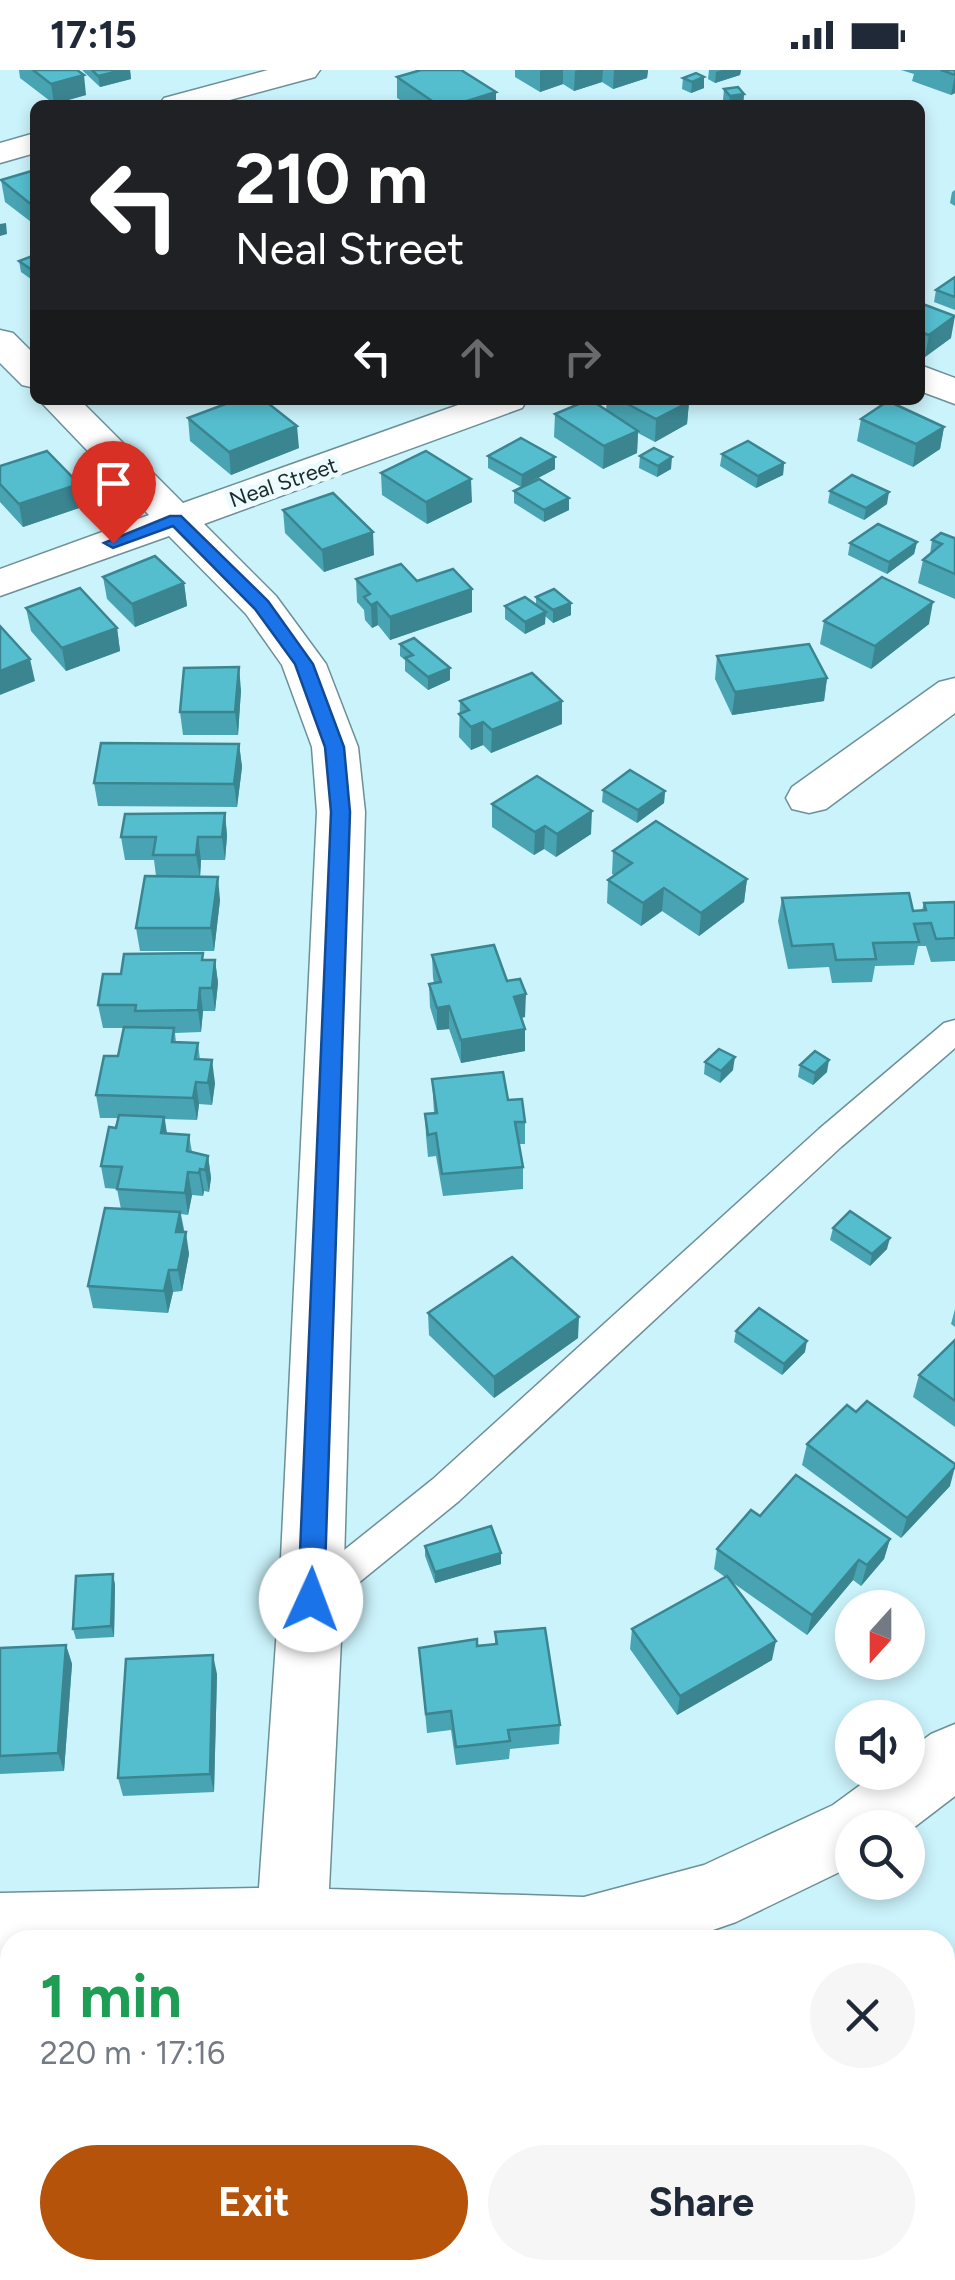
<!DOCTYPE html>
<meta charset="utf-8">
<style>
body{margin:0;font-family:Figtree,sans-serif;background:#f6f6f7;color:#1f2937;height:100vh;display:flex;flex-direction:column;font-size:38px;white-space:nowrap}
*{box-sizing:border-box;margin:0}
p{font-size:32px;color:#747a83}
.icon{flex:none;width:55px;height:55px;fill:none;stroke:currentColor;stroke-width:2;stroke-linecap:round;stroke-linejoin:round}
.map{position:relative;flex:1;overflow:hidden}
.side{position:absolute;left:0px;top:1860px;width:955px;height:350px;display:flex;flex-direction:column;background:#fff;border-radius:30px 30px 0 0;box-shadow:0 5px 15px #0003}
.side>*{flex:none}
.top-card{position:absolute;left:30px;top:30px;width:895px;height:305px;border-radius:15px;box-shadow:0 5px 15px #0003;background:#202124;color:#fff;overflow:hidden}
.needle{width:65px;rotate:201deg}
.fabs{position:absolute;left:835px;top:1520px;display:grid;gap:20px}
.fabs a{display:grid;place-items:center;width:90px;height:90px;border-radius:50%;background:#fff;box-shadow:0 5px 15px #0003;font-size:50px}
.pin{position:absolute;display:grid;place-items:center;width:85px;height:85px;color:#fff;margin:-102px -42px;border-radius:50% 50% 50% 0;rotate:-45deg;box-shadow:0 0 10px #0007}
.pin .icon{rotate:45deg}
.me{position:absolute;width:110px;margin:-55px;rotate:2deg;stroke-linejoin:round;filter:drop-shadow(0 0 8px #0008)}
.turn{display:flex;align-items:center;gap:35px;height:210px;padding:0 40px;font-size:45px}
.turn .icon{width:130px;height:130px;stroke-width:2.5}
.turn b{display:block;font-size:70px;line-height:85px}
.lanes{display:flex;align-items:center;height:95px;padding:0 40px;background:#0003;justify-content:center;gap:50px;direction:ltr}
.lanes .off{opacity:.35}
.round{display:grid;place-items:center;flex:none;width:105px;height:105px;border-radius:52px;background:#f6f6f7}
.summary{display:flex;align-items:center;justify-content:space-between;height:170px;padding:0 40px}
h1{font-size:60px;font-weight:700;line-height:75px;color:#1e9e55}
.action{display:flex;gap:20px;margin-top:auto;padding:20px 40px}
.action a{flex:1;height:115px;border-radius:60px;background:#b45309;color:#fff;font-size:40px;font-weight:700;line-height:115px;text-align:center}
.action a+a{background:#f6f6f7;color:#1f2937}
.status{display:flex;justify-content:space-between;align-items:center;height:70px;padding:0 50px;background:#fff;direction:ltr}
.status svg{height:28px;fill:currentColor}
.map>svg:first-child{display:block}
</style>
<div class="status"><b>17:15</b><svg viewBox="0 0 49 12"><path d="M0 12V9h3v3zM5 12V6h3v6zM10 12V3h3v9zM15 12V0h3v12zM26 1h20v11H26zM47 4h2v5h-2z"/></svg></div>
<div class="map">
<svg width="955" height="2210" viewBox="0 0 955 2210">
<rect width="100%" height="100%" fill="#cbf3fb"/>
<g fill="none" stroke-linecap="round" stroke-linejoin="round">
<defs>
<polygon id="service" points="955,950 955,978 841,1077 459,1431 324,1541 311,1546 298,1541 292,1529 298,1517 433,1409 819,1059 944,953"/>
<g id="minor">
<polygon points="0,260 13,263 35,285 35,318 22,315 0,293"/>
<polygon points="920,295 955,308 955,334 920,321"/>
<polygon points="39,330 80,330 183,433 472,330 527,330 522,338 204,454 276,526 326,594 358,677 365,742 343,1529 329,1819 584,1827 704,1795 833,1735 878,1702 908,1702 908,1681 931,1664 955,1654 955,1726 908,1762 908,1758 852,1758 852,1796 736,1852 684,1870 10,1870 10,1893 0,1893 0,1823 259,1818 279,1529 317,742 312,677 282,595 246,544 169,466 0,526 0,499 149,445"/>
<polygon points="955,608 955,643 826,739 809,743 792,739 786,728 792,717 939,612"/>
<rect x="242" y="2200" width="78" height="10"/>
</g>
<g id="tertiary">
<polygon points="268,0 320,0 315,7 211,35 159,35 164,28"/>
<polygon points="35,63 35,83 0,93 0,73"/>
</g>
</defs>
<use href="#service" stroke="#6b9097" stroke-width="3"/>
<use href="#minor" stroke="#6b9097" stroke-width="3"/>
<use href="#tertiary" stroke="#6b9097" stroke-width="3"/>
<use href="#service" fill="#fff" fill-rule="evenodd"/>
<use href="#minor" fill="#fff" fill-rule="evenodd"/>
<use href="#tertiary" fill="#fff" fill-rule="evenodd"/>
</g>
<g fill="#48a3b2">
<polygon points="19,0 77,0 86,25 54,34 20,8"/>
<polygon points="82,0 130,0 131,9 100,17"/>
<polygon points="515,0 648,0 647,8 613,19 602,12 574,21 563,14 540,22 515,7"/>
<polygon points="709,0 741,0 740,5 715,13 708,9"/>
<polygon points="901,0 955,0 955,23 951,25 912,11 914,4"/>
<polygon points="397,7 496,22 496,35 408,35 397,28"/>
<polygon points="683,8 704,18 691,23 682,19"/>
<polygon points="724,19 744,24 743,35 727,35 723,30"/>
<polygon points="35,100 35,155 5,132 1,110"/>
<polygon points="955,120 955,136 950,133 952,122"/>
<polygon points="35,185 35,212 21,202 19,191"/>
<polygon points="955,207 955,240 934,232 936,220"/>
<polygon points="920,233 951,268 925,287 920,285"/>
<polygon points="607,330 686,330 689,332 687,354 655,372 638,363 637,383 603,399 554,367 555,344 606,340"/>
<polygon points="188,348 299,378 231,405 190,371"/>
<polygon points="861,349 944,357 940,379 913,397 857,371"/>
<polygon points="722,384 784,393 783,405 756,418 720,396"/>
<polygon points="488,386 555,399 521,417 488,398"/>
<polygon points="640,386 671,399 657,407 639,398"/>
<polygon points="0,396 79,414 82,437 23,457 0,432"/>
<polygon points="381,403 472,432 427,454 382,425"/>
<polygon points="514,421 569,428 569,440 544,452 514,433"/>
<polygon points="830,421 887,434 864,450 828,433"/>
<polygon points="283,440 374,485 324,502 285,463"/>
<polygon points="954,468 955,468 955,529 918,513 923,490 930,484 932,470"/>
<polygon points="917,472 914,484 887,504 848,485 850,473"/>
<polygon points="103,507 184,513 187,536 135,557 107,529"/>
<polygon points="356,509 417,511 472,542 390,570 378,555 372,558 365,550 364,540 357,532"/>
<polygon points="536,527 571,533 571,545 553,553 545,546 545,554 525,564 505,549 505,536 536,535"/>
<polygon points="26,538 117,558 120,581 66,601 31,561"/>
<polygon points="824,551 929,554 871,599 820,574"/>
<polygon points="400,574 450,598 450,610 428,620 405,601 405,590 400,586"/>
<polygon points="717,586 827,608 824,631 732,645 715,609"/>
<polygon points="241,620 238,665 183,665 180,642"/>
<polygon points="460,631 562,631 562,654 491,683 483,675 471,680 459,667"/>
<polygon points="239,674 242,697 237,737 98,736 94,713"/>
<polygon points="603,720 665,721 664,733 637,753 602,732"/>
<polygon points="492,734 591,764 556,787 544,779 534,785 492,757"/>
<polygon points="225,743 227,766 225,790 201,790 200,807 220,830 214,881 140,881 136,858 156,806 154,790 125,790 121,767"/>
<polygon points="613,781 747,809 744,832 699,866 662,841 641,856 607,833 608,810 614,805 612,804"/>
<polygon points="782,828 913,841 922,840 924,833 955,832 955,891 931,892 926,876 918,876 914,895 875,896 872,912 832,913 829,897 788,899 778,851"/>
<polygon points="203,883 203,890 215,890 218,913 215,941 203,941 201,962 175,963 176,972 198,973 200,990 215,1013 212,1035 199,1034 197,1050 165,1049 167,1064 189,1065 192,1082 208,1086 211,1108 209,1122 204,1121 203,1126 192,1125 188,1145 181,1144 189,1184 182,1221 173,1222 168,1243 93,1238 88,1216 121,1139 117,1119 105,1118 101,1096 118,1048 100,1048 96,1025 118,986 123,958 103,958 98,935 121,904"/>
<polygon points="432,885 507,911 525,947 521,948 525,981 461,993 449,959 437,960 430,937 429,914 434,913 433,908"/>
<polygon points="705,992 733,1000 720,1013 704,1004"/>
<polygon points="800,995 827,1002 813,1015 798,1007"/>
<polygon points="432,1009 508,1030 525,1052 525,1074 519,1074 523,1097 523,1119 443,1126 436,1086 428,1087 426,1066 425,1044 434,1043"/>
<polygon points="833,1158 887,1179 870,1196 830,1170"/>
<polygon points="955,1239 955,1257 951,1254"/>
<polygon points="428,1243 578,1268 494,1328 429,1265"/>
<polygon points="736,1261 805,1282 782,1305 734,1272"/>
<polygon points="955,1270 955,1357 913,1327 919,1305"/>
<polygon points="807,1374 950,1416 901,1468 802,1395"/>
<polygon points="760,1446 890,1469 884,1489 861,1516 853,1510 807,1565 729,1510 772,1590 677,1645 630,1579 632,1559 725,1507 714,1499 717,1479"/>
<polygon points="425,1476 501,1494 435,1513 425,1486"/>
<polygon points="113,1504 115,1515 114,1567 76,1569 73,1559"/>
<polygon points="495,1562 560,1655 559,1674 510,1679 509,1689 456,1695 451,1660 427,1663 419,1578 495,1574"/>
<polygon points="66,1575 72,1594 64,1701 0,1704 0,1578"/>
<polygon points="217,1604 214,1722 123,1726 118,1708"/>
<polygon points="955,1902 955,2106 945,2089 945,1907"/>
<polygon points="0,2010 10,2025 10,2200 46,2200 46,2203 0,2206"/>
</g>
<g fill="#3b8591">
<polygon points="123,0 130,0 131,9 100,17 98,6"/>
<polygon points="544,0 563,0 563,14 540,22 540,1"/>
<polygon points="578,0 603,0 602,12 574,21 575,1"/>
<polygon points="614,0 648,0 647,8 613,19"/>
<polygon points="722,0 741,0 740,5 715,13 716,2"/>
<polygon points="84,5 86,25 54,34 51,14"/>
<polygon points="955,5 955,23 951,25"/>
<polygon points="704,7 704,18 691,23 692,12"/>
<polygon points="496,22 496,35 454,35"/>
<polygon points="744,24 743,35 729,35 730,26"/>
<polygon points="6,153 7,164 0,166 0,154"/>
<polygon points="955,246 951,268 925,287 929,265"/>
<polygon points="689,332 687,354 655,372 656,349"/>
<polygon points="297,356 299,378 231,405 229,382"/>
<polygon points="944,357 940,379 913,397 916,374"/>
<polygon points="638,361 637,383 603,399 604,376"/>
<polygon points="555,387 555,399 521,417 522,405"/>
<polygon points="672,387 671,399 657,407 658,396"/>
<polygon points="784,393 783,405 756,418 758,406"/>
<polygon points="471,409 472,432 427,454 426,432"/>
<polygon points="79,414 82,437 23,457 19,434"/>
<polygon points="889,422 887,434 864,450 866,438"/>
<polygon points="569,428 569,440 544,452 544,440"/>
<polygon points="373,462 374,485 324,502 322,480"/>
<polygon points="917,472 914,484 887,504 889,492"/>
<polygon points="184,513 187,536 135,557 132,534"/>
<polygon points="472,519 472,542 390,570 390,547"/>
<polygon points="377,532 378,555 372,558 371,535"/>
<polygon points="933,532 929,554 871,599 875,576"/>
<polygon points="571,533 571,545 553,553 553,540"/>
<polygon points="546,542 545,554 525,564 525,552"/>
<polygon points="117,558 120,581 66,601 62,578"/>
<polygon points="30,589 35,611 0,625 0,601"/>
<polygon points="239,597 241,620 238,665 235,642"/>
<polygon points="450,598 450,610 428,620 428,607"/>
<polygon points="827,608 824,631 732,645 735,622"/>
<polygon points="562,631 562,654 491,683 492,660"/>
<polygon points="483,652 483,675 471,680 471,657"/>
<polygon points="239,674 242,697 237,737 234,714"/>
<polygon points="665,721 664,733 637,753 638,740"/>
<polygon points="592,741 591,764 556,787 557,764"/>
<polygon points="225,743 227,766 225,790 222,767"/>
<polygon points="545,756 544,779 534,785 535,762"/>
<polygon points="198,767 201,790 200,808 196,785"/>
<polygon points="218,807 220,830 214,881 211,858"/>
<polygon points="747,809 744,832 699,866 701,843"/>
<polygon points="664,818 662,841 641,856 643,833"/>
<polygon points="215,890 218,913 215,941 212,918"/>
<polygon points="200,918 203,941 201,962 198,940"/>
<polygon points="526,924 525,947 513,949 514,927"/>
<polygon points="449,936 449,959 437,960 437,938"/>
<polygon points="525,959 525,981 461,993 461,970"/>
<polygon points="735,987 733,1000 720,1013 721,1001"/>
<polygon points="212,990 215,1013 212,1035 208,1013"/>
<polygon points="829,990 827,1002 813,1015 815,1003"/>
<polygon points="196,1012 199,1034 197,1050 193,1028"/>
<polygon points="164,1047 168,1070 161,1063"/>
<polygon points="208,1086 211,1108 209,1122 205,1100"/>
<polygon points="200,1099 204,1121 203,1126 199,1103"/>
<polygon points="188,1102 192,1125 188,1145 185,1123"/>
<polygon points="180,1142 184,1164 176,1162"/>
<polygon points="186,1162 189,1184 182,1221 178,1200"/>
<polygon points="890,1168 887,1179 870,1196 872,1184"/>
<polygon points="169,1200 173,1222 168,1243 164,1221"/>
<polygon points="579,1247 578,1268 494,1328 494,1307"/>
<polygon points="807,1271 805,1282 782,1305 784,1294"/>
<polygon points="955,1397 950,1416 901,1468 907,1448"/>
<polygon points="890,1469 884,1489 861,1516 867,1495"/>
<polygon points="501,1483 501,1494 435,1513 435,1502"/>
<polygon points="859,1490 853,1510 807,1565 812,1545"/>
<polygon points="113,1504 115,1515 114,1567 111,1556"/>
<polygon points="776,1571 772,1590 677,1645 680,1626"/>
<polygon points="66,1575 72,1594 64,1701 58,1683"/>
<polygon points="213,1585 217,1604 214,1722 210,1704"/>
<polygon points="1,2010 9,2025 1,2025"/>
</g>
<g fill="#54becf" stroke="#3b8591" stroke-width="2.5">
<polygon points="33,0 77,0 84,5 51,14"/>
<polygon points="92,0 123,0 98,6"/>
<polygon points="421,0 461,0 496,22 454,35 438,35 397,7"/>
<polygon points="941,0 955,0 955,5"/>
<polygon points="696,3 704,7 692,12 683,8"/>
<polygon points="738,17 744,24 730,26 724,19"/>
<polygon points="35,100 35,135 33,136 1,110"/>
<polygon points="35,185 35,202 19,191"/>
<polygon points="955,207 955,227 936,220"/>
<polygon points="920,233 955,246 929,265 920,262"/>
<polygon points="236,330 264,330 297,356 229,382 188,348"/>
<polygon points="588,330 591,330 638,361 604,376 555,344"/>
<polygon points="620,330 686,330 689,332 656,349"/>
<polygon points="888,331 944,357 916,374 861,349"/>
<polygon points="521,368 555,387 522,405 488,386"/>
<polygon points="748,371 784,393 758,406 722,384"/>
<polygon points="654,378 672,387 658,396 640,386"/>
<polygon points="47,381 79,414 19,434 0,414 0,396"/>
<polygon points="426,381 471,409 426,432 381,403"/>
<polygon points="852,405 889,422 866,438 830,421"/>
<polygon points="539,409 569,428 544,440 514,421"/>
<polygon points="333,423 373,462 322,480 283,440"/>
<polygon points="878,454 917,472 889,492 850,473"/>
<polygon points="941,463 954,468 955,468 955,504 923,490 942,474 932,470"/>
<polygon points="155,486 184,513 132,534 103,507"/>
<polygon points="401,494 417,511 453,499 472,519 390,547 377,532 371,535 364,527 370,524 356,509"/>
<polygon points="882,507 933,532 875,576 824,551"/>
<polygon points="80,518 117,558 62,578 26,538"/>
<polygon points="554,519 571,533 553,540 536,527"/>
<polygon points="525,527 546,542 525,552 505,536"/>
<polygon points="0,556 30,589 0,601"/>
<polygon points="414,568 450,598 428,607 405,588 413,585 400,574"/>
<polygon points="809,574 827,608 735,622 717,586"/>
<polygon points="239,597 235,642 180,642 184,598"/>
<polygon points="532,603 562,631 492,660 483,652 471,657 459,644 469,640 460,631"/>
<polygon points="101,673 239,674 234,714 94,713"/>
<polygon points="630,700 665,721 638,740 603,720"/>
<polygon points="537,706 592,741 557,764 545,756 535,762 492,734"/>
<polygon points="225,743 222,767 198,767 196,785 153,785 156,767 121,767 125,744"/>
<polygon points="656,751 747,809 701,843 664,818 643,833 608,810 632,793 613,781"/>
<polygon points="145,806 218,807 211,858 136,858"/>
<polygon points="909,823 913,841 926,840 924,833 955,832 955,868 936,869 931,853 914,854 919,872 873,873 876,889 836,890 833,874 792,876 782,828"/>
<polygon points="494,875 507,911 520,909 526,924 514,927 525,959 461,970 449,936 437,938 429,914 441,912 432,885"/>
<polygon points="203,883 202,890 215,890 212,918 200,918 198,940 135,941 136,935 98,935 103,904 121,904 124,884"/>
<polygon points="124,957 174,958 172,972 198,973 195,989 212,990 208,1013 196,1012 193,1028 96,1025 104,986 118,986"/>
<polygon points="719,979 735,987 721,1001 705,992"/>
<polygon points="815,981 829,990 815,1003 800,995"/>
<polygon points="503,1002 508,1030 522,1029 525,1052 515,1052 523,1097 442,1104 436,1063 428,1065 425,1044 437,1043 432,1009"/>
<polygon points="119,1045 164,1047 161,1063 189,1065 187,1081 208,1086 205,1100 200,1099 199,1103 188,1102 185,1123 117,1119 122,1097 101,1096 109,1057 116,1058"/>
<polygon points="105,1138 180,1142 176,1162 186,1162 178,1200 169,1200 164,1221 88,1216"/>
<polygon points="850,1141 890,1168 872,1184 833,1158"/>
<polygon points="512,1187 579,1247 494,1307 428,1243"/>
<polygon points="759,1238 807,1271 784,1294 736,1261"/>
<polygon points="955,1270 955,1331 919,1305"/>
<polygon points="867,1331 955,1394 955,1397 907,1448 807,1374 847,1335 856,1342"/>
<polygon points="796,1405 890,1469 867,1495 859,1490 812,1545 717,1479 751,1440 760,1446"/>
<polygon points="491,1456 501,1483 435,1502 425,1476"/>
<polygon points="113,1504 111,1556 73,1559 76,1506"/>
<polygon points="727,1506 776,1571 680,1626 632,1559"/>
<polygon points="545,1558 560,1655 508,1660 510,1671 456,1677 451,1641 426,1644 419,1578 477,1569 477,1576 497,1574 495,1562"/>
<polygon points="66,1575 58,1683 0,1686 0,1578"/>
<polygon points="213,1585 210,1704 118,1708 126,1589"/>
<polygon points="955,1902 955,2068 945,2051 945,1907"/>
<polygon points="0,2010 1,2025 10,2025 10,2192 0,2193"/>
<polygon points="721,2200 741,2200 745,2210 693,2210"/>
</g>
<polygon fill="#1a73e8" stroke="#114b97" stroke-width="2.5" points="170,446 181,446 268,531 313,594 344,677 350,742 324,1530 320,1538 311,1541 302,1538 298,1530 331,742 325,677 295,594 255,539 173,456 113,478 104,473"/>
<g text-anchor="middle" stroke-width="10" stroke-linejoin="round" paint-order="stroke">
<g font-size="22" fill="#1b2a2d" stroke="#ecfcfe">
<text transform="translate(283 412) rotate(-19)" y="8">Neal Street</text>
</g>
</g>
</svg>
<div class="fabs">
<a><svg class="needle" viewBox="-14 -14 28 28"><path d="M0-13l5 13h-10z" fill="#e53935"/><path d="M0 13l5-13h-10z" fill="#747a83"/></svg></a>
<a><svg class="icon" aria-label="sound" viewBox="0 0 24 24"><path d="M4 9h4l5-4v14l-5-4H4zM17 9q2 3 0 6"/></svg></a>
<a><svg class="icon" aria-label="search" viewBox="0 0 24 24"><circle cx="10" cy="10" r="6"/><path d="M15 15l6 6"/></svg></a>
</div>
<div class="pin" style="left:113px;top:473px;background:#d93025"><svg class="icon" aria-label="arrive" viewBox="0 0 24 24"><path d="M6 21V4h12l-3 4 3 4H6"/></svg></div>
<svg class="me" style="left:311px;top:1530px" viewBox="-20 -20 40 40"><circle r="19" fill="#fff"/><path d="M0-13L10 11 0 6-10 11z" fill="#1a73e8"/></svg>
<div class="top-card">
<div class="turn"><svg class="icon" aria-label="left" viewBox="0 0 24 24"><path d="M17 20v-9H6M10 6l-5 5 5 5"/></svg><div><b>210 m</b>Neal Street</div></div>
<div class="lanes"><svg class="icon" aria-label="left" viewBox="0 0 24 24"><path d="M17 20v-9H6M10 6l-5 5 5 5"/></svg><svg class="icon off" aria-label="ahead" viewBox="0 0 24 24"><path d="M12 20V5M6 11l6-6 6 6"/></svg><svg class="icon off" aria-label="right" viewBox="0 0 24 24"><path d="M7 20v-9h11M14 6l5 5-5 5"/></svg></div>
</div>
<section class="side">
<div class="summary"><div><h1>1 min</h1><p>220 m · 17:16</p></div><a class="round"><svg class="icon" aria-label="close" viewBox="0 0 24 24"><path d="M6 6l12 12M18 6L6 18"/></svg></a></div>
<div class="action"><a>Exit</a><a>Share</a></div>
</section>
</div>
